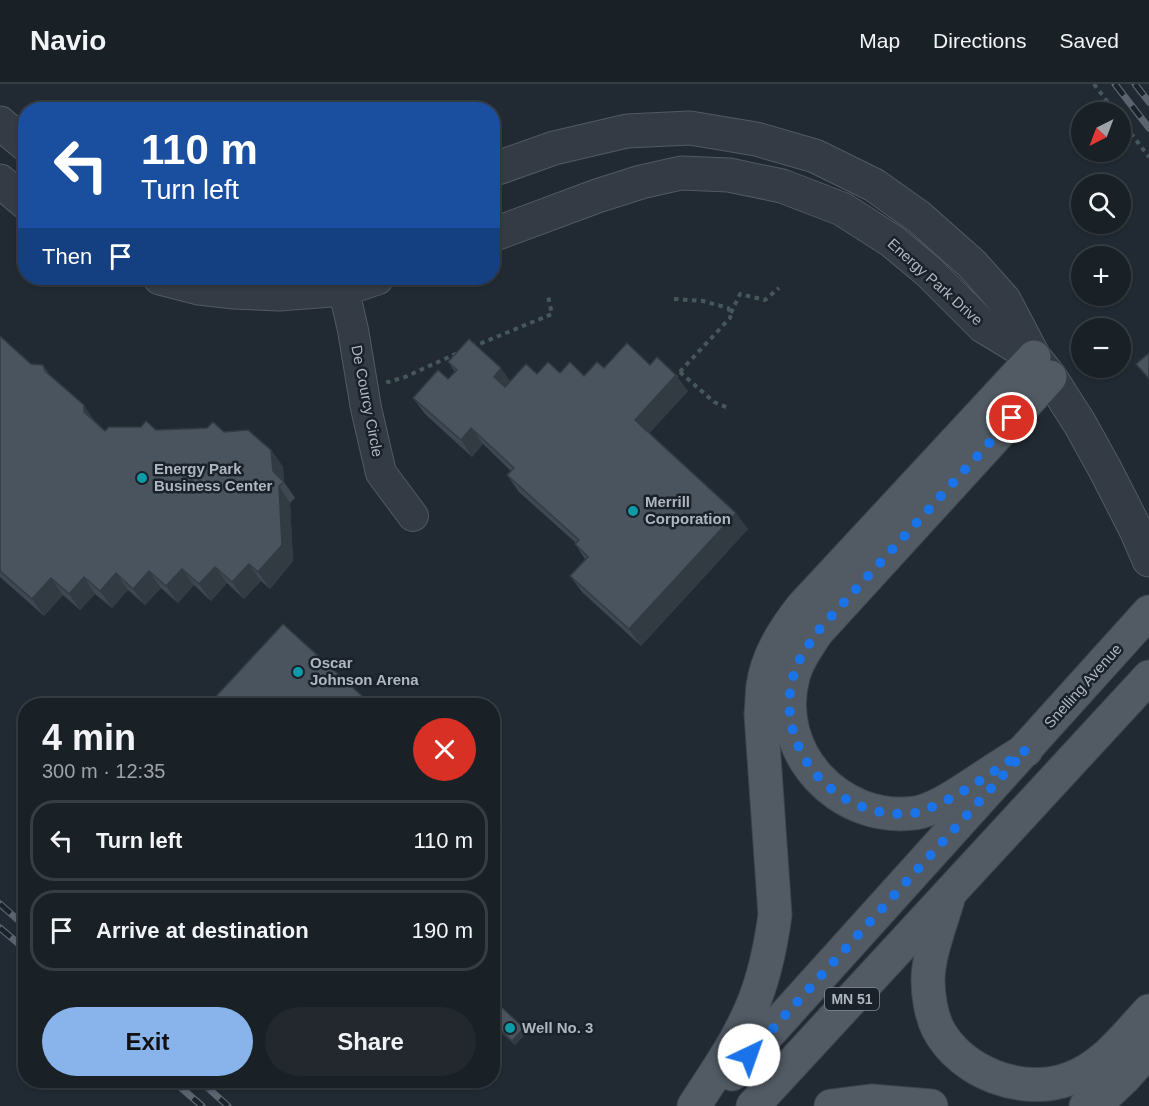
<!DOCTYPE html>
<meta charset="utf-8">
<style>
body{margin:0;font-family:Arial,sans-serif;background:#22282e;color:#f1f3f6;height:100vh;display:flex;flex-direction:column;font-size:22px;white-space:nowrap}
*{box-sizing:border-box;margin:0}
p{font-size:20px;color:#9fa3a7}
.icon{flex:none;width:33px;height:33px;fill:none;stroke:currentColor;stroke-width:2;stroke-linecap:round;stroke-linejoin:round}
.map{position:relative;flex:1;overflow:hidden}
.details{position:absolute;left:18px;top:614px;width:482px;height:390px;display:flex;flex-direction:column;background:#192026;border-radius:24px;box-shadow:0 2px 4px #0004,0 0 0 2px #373e43}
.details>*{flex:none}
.top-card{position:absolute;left:18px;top:18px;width:482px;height:183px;border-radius:24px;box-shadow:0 2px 4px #0004,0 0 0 2px #373e43;background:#1a4fa0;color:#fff;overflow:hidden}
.needle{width:39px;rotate:222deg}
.buttons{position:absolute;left:1071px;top:18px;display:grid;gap:12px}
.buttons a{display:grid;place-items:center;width:60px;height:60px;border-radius:50%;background:#192026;box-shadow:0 2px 4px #0004,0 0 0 2px #373e43;font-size:30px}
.pin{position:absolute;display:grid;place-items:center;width:51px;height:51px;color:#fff;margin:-26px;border:3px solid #fff;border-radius:50%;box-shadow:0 2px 6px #0007}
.me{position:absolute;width:66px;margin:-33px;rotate:42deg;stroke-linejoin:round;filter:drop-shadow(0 0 4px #0008)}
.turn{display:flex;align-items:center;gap:21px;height:126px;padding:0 24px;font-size:27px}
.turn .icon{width:78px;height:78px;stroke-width:2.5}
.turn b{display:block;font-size:42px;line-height:51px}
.then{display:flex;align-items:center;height:57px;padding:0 24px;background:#0003;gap:12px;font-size:22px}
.round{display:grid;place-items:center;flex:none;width:63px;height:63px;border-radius:32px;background:#22282e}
.overview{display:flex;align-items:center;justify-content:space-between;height:102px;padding:0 24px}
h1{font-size:36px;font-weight:800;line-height:45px}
.action{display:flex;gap:12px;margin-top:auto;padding:12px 24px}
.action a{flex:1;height:69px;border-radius:36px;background:#89b4eb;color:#111;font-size:24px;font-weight:800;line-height:69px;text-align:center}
.action a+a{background:#22282e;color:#f1f3f6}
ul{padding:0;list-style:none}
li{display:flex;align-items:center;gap:18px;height:81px;margin:0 12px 9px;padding:0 12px;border:3px solid #373e43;border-radius:24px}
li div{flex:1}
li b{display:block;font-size:22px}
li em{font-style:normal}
header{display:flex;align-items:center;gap:36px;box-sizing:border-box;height:84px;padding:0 30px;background:#192026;border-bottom:2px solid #373e43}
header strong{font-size:28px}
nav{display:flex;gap:33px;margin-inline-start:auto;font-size:21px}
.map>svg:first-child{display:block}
</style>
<header>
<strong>Navio</strong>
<nav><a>Map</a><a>Directions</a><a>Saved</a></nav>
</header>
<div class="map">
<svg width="1149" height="1022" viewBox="0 0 1149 1022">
<rect width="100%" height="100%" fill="#212a33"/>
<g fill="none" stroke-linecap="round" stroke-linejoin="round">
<defs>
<polyline id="minor" points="341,194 353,246 366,324 381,389 413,432"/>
<g id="tertiary">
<polyline points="0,39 26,61"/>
<polyline points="492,86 554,64 627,47 690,44 756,55 815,72 874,101 919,133 972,180 1004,216 1034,273 1050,293 1080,340 1106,387 1137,448 1149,476"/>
<polyline points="0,97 26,119"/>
<polyline points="492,151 597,112 641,98 681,89 729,91 782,102 842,125 892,157 928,187 983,242 1034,273"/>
<polyline points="160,194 199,204 234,208 279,210 344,205 377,194"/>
</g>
<g id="primary">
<path d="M1026 666C1009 676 993 687 976 698 959 709 935 726 915 729 839 739 773 668 793 593 797 576 808 562 817 548L1050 293"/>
<path d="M948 815C941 839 928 872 928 896 928 911 931 931 938 945 961 989 1023 1012 1069 995 1104 982 1125 953 1149 927"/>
<polyline points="732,990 1149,528"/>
<path d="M694 1022C711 995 731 968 745 938 762 905 770 868 775 831L761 630C762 621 762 611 763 602 767 572 784 546 802 523L1034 273"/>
<polyline points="753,1022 1149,593"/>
<polyline points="831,1022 871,1017 931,1022"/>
<polyline points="1086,1022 1106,1011 1124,994 1149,966"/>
</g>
</defs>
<use href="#minor" stroke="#525962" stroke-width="32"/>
<use href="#tertiary" stroke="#525962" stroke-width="35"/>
<use href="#primary" stroke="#3e454d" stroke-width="35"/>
<g stroke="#465759" stroke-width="4" stroke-dasharray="4.5 4.5" stroke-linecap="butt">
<polyline points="1094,0 1115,28"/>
<polyline points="1120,35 1149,73"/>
<polyline points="674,215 703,217 728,224 731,229 730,234 675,293"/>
<polyline points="731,229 740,210 765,216 779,204"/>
<polyline points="472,263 552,230 548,212"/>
<polyline points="680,288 714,318 728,324"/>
<polyline points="388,296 388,298 405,293 460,268"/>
</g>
<use href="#minor" stroke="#343b44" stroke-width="30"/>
<use href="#tertiary" stroke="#343b44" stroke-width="33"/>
<use href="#primary" stroke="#525b64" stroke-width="33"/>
<defs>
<g id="rail">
<polyline points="1115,0 1149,44"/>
<polyline points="1135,0 1149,18"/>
<polyline points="0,820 26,843"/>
<polyline points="0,844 26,866"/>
<polyline points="172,996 202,1022"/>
<polyline points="199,996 228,1022"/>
</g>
</defs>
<use href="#rail" stroke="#5a636e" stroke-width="7"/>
<use href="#rail" stroke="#1a2128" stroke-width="4.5" stroke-dasharray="14" stroke-linecap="butt"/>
</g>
<g fill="#3f4852">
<polygon points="0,252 31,280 43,281 52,294 105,347 156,346 224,348 271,366 283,383 284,398 295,414 290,419 293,477 270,505 261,497 244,515 227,499 211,517 194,501 178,519 161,504 145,521 128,506 112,524 95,510 80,526 63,511 44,532 0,493"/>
<polygon points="448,278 511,297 537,290 560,289 584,292 604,284 650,281 688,307 649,349 748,445 641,562 582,508 570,492 585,475 575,460 576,459 519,408 507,391 511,387 483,360 472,373 425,330 413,314 448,295 455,288"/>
<polygon points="492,927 527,948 515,961 492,940"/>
</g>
<g fill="#333b42">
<polygon points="501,284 513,301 506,309 494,293"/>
<polygon points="676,291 688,307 646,353 635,336"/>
<polygon points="84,321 95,338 84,328"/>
<polygon points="471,344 483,360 472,373 461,356"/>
<polygon points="271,366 283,383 284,398 273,387"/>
<polygon points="279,402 290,419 293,477 270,505 258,488"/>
<polygon points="736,429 748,445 641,562 629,545"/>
<polygon points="249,480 261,497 244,515 232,498"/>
<polygon points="215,483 227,499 211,517 199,500"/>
<polygon points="182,485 194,501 178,519 166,502"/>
<polygon points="149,487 161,504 145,521 133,505"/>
<polygon points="116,489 128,506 112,524 100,507"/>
<polygon points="84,493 95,510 80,526 69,510"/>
<polygon points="51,494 63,511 44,532 32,515"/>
<polygon points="492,730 503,746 492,758"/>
<polygon points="524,944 527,948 515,961 512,957"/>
</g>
<g fill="#49545f" stroke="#333b42" stroke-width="1.5">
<polygon points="0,252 31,280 43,281 45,287 84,321 84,328 105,347 109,343 141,343 146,337 156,346 207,344 213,338 224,348 248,346 271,366 273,387 284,398 279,402 282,461 258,488 249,480 232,498 215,483 199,500 182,485 166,502 149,487 133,505 116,489 100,507 84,493 69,510 51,494 32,515 0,487"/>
<polygon points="469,255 501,284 494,293 505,303 526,280 537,290 548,278 560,289 570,278 584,292 597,278 604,284 627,259 650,281 657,273 676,291 635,336 736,429 629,545 570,492 588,473 575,460 579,456 507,391 514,384 471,344 461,356 413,314 438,286 448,295 457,286 448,278"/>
<polygon points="1149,269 1149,295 1136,280"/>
<polygon points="283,540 372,621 208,621"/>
<polygon points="498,920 524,944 512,957 492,938 492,927"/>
</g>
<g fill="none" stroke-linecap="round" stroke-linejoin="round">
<path stroke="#1a73e8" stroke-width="10" stroke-dasharray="0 18" d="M749 971 1026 666C996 685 966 709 932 723 926 725 921 728 915 729 839 739 773 667 793 593 797 576 808 562 817 548L1012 334"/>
</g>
<g fill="#0f9aa8" stroke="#1a2128" stroke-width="2">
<circle cx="142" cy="394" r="6"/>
<circle cx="633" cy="427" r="6"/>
<circle cx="298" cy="588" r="6"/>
<circle cx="510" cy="944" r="6"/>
</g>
<g text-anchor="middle" stroke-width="5" stroke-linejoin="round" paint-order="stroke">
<rect fill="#1a2128" stroke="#828993" stroke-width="1.5" x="825" y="904" width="54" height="22" rx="4.5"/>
<g font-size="14" font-weight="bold" fill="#aeb6c1">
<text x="852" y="920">MN 51</text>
</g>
<g font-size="15" fill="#aeb6c1" stroke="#1a2128">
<text transform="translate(935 198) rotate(42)" y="5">Energy Park Drive</text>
<text transform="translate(367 317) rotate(79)" y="5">De Courcy Circle</text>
<text transform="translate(1083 602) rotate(-48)" y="5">Snelling Avenue</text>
</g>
<g font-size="15" font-weight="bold" fill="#aeb6c1" stroke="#1a2128" text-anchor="start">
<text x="154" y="390">Energy Park<tspan x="154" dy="17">Business Center</tspan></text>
<text x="645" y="423">Merrill<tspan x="645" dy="17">Corporation</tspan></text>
<text x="310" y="584">Oscar<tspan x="310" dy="17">Johnson Arena</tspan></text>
<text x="522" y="949">Well No. 3</text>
</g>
</g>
</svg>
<div class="buttons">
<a><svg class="needle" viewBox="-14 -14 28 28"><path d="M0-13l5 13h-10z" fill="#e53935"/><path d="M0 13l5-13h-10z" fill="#9fa3a7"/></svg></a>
<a><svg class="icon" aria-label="search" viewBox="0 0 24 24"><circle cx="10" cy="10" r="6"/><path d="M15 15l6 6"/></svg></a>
<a>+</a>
<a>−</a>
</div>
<div class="pin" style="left:1012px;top:334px;background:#d93025"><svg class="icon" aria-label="arrive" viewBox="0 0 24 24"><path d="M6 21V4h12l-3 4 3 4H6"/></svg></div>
<svg class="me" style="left:749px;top:971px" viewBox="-20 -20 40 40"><circle r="19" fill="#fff"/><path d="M0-13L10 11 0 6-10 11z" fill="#1a73e8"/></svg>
<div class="top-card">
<div class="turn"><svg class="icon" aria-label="left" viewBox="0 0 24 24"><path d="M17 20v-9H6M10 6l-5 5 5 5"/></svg><div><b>110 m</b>Turn left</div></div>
<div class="then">Then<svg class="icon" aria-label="arrive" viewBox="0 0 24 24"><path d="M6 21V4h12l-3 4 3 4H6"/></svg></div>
</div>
<section class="details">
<div class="overview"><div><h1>4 min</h1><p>300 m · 12:35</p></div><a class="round" style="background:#d93025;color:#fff"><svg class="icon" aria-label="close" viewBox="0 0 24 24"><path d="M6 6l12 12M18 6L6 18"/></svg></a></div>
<ul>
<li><svg class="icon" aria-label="left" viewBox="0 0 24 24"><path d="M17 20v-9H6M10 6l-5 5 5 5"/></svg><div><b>Turn left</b></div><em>110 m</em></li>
<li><svg class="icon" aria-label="arrive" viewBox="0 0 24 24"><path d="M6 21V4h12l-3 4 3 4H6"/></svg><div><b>Arrive at destination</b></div><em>190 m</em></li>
</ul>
<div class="action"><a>Exit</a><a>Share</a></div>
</section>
</div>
